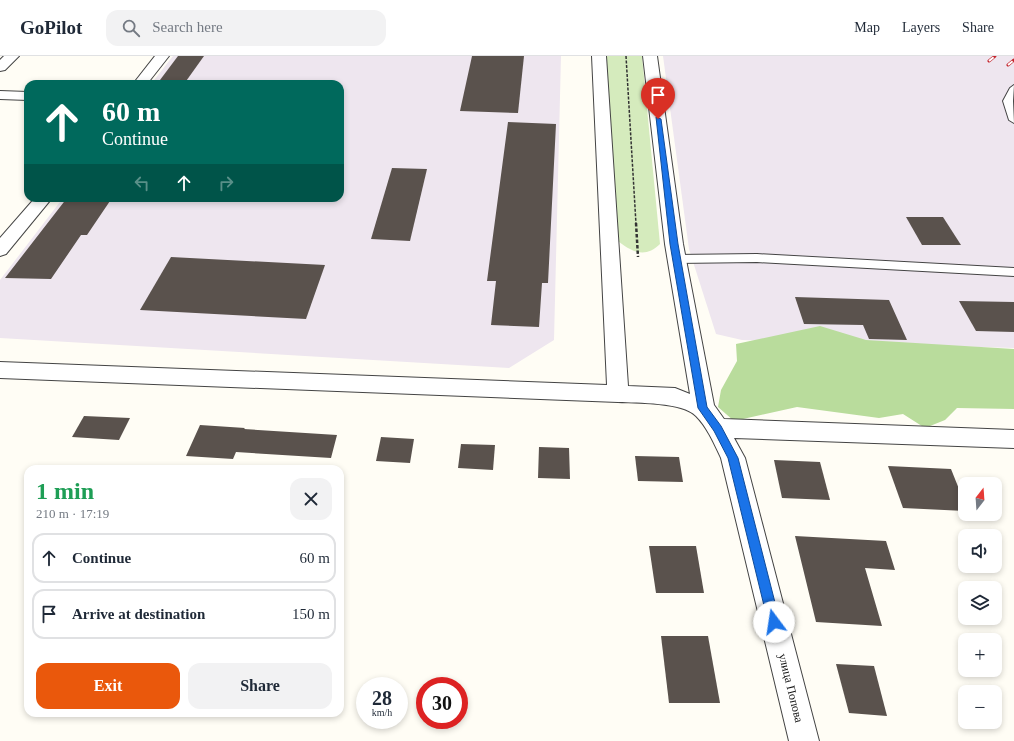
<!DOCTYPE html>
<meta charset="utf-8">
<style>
body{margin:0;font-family:Georgia,serif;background:#f2f2f3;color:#1f2937;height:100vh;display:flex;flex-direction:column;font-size:15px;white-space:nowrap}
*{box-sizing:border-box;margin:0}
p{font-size:13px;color:#747a83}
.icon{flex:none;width:22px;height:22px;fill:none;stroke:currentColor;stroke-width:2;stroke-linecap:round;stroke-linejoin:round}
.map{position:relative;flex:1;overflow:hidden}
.side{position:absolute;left:24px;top:409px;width:320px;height:252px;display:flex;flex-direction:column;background:#fff;border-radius:12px;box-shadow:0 2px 6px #0003}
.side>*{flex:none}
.guide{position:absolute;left:24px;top:24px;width:320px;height:122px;border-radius:12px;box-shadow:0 2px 6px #0003;background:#00695c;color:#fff;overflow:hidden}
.needle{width:26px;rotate:17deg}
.tools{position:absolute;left:958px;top:421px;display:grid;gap:8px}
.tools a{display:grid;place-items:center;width:44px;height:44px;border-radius:8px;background:#fff;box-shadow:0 2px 6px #0003;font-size:20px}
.speed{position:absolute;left:356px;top:621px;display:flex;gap:8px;font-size:20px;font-weight:700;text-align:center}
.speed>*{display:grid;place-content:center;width:52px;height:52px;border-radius:50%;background:#fff;box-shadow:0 2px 6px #0003;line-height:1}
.speed small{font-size:10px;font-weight:400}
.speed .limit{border:6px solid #d22;background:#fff;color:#111}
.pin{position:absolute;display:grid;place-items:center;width:34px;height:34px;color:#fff;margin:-41px -17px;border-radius:50% 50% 50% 0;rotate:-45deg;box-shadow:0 0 4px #0007}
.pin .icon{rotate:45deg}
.me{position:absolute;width:44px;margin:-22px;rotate:346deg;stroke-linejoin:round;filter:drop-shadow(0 0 3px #0008)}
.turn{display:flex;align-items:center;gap:14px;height:84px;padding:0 12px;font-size:18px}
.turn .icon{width:52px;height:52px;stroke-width:2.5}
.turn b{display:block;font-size:28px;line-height:34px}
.lanes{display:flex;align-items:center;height:38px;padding:0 12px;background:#0003;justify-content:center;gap:20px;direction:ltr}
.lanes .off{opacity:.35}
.round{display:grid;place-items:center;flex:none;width:42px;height:42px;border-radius:12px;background:#f2f2f3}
.headline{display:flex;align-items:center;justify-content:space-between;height:68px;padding:0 12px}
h1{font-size:24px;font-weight:600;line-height:30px;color:#1e9e55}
.button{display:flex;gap:8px;margin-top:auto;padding:8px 12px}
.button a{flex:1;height:46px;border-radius:12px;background:#ea580c;color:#fff;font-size:16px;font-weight:600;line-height:46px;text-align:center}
.button a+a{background:#f2f2f3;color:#1f2937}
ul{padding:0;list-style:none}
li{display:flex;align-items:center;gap:12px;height:50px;margin:0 8px 6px;padding:0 4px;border:2px solid #e0e1e3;border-radius:12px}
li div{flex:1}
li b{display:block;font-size:15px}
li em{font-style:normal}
header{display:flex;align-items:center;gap:24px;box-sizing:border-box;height:56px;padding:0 20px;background:#fff;border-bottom:1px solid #e0e1e3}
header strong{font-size:19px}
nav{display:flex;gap:22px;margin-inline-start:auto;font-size:14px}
.search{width:280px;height:36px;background:#f2f2f3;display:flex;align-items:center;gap:10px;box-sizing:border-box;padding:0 14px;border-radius:12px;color:#747a83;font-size:15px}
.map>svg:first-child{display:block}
</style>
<header>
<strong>GoPilot</strong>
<div class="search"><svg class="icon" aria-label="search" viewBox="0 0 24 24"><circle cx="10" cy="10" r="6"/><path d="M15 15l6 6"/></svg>Search here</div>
<nav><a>Map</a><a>Layers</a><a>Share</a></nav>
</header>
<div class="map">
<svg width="1014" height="685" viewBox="0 0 1014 685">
<rect width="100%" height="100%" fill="#fffdf5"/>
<g fill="#eee6ef">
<polygon points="173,0 561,0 554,284 509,312 0,282 0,224 63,142 340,142 340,28 151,28"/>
<polygon points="663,0 1014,0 1014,292 742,284 716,278 689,193"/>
</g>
<path fill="#d5ebbd" d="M605 0H642L660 188C646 202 633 197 618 185Z"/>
<polygon fill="#b9dc9c" points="820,270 866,284 1014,293 1014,353 957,352 945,364 925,372 903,358 879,362 797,351 734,365 718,351 721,334 737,305 736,288"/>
<g fill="#5a524d">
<polygon points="178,0 204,0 184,28 157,28"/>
<polygon points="472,0 524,0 518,57 460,55"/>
<polygon points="508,66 556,68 548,227 542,227 539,271 491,269 496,225 487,225"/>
<polygon points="392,112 427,113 410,185 371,183"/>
<polygon points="67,142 112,142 87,179 81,179 51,223 5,222"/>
<polygon points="906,161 943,161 961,189 922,189"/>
<polygon points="171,201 325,209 306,263 140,254"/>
<polygon points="795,241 889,244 907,284 869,283 863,269 804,268"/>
<polygon points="959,245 1014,246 1014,276 976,275"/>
<polygon points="84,360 130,362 119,384 72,381"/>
<polygon points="200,369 245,372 244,373 337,379 331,402 236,396 233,403 186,400"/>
<polygon points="381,381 414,383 410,407 376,405"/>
<polygon points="461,388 495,389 493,414 458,412"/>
<polygon points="539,391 569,392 570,423 538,422"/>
<polygon points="635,400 679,401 683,426 638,425"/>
<polygon points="774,404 820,406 830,444 782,442"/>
<polygon points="888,410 951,413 965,448 965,455 903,452"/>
<polygon points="795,480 886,485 895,514 865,512 882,570 816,566"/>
<polygon points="649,490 696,490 704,537 656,537"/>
<polygon points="661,580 708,580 720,647 669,647"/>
<polygon points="836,608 874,610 887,660 849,657"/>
</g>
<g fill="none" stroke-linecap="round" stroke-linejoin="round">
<defs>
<g id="service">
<polygon points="1014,29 1013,45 1014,67 1009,64 1003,45 1010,32"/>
<polygon points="757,198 1014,212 1014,220 757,206 676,207 672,206 670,203 672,200 676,199"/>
</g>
<g id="minor">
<polygon points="4,0 19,0 5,14 0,15 0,4"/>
<polygon points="155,0 169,0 147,28 133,28"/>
<path d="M592 0H606L628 330 675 332 690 338 665 188 643 0H657L683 188 714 349 724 363 1014 374V392L734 382 745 402 819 685H789L721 402C714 387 707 371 696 360 683 346 637 347 618 346L0 322V306L607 329Z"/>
<polygon points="0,35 28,36 28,44 0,43"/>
<polygon points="35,142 52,142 6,198 0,200 0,182"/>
</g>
</defs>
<use href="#service" stroke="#444" stroke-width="2"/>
<use href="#minor" stroke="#444" stroke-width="2"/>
<polyline stroke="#333" stroke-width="1.5" stroke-dasharray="3 1.5" stroke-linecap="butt" points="626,0 636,168"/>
<polyline stroke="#333" stroke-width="2.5" stroke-dasharray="3.5 2" stroke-linecap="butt" points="636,167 638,201"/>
<use href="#service" fill="#fff" fill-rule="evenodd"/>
<use href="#minor" fill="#fff" fill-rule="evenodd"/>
<defs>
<g id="rail">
<polyline points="989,5 995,0"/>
<polyline points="1008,9 1014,4"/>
</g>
</defs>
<use href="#rail" stroke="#c4262e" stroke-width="3"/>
<use href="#rail" stroke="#fff" stroke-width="2" stroke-dasharray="6" stroke-linecap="butt"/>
</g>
<polygon fill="#1a73e8" stroke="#114b97" points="656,61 661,63 678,188 707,351 721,370 738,402 780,566 778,570 774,571 770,570 768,566 728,402 714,375 698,352 670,188"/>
<g text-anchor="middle" stroke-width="4" stroke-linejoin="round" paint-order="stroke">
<g font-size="12" fill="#111" stroke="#fff">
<text transform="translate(791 632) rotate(76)" y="4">улица Попова</text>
</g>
</g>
</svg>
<div class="tools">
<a><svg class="needle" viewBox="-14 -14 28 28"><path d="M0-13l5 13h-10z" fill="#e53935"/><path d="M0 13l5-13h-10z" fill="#747a83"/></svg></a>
<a><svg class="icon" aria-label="sound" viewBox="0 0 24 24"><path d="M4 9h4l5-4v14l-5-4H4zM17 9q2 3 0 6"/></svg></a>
<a><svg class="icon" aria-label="layers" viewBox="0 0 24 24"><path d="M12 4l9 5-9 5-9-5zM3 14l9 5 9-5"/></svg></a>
<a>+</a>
<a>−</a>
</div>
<div class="speed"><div>28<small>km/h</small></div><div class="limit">30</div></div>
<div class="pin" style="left:658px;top:63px;background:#d93025"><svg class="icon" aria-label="arrive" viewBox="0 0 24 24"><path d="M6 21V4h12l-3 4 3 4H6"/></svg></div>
<svg class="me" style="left:774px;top:566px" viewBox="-20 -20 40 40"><circle r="19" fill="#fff"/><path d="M0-13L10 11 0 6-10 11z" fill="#1a73e8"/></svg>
<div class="guide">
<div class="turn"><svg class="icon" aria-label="ahead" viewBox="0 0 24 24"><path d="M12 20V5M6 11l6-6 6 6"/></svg><div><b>60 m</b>Continue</div></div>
<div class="lanes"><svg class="icon off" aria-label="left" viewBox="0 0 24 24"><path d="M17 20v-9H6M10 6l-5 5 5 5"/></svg><svg class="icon" aria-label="ahead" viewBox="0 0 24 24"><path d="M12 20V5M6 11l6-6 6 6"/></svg><svg class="icon off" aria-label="right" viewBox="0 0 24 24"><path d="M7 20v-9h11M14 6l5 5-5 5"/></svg></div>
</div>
<section class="side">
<div class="headline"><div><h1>1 min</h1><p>210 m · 17:19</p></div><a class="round"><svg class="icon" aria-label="close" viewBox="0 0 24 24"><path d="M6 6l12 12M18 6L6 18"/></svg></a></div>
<ul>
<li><svg class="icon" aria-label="ahead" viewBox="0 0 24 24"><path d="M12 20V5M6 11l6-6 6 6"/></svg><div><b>Continue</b></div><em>60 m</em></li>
<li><svg class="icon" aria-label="arrive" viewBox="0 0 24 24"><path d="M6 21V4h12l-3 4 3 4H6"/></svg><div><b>Arrive at destination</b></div><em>150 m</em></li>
</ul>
<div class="button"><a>Exit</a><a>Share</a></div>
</section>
</div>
